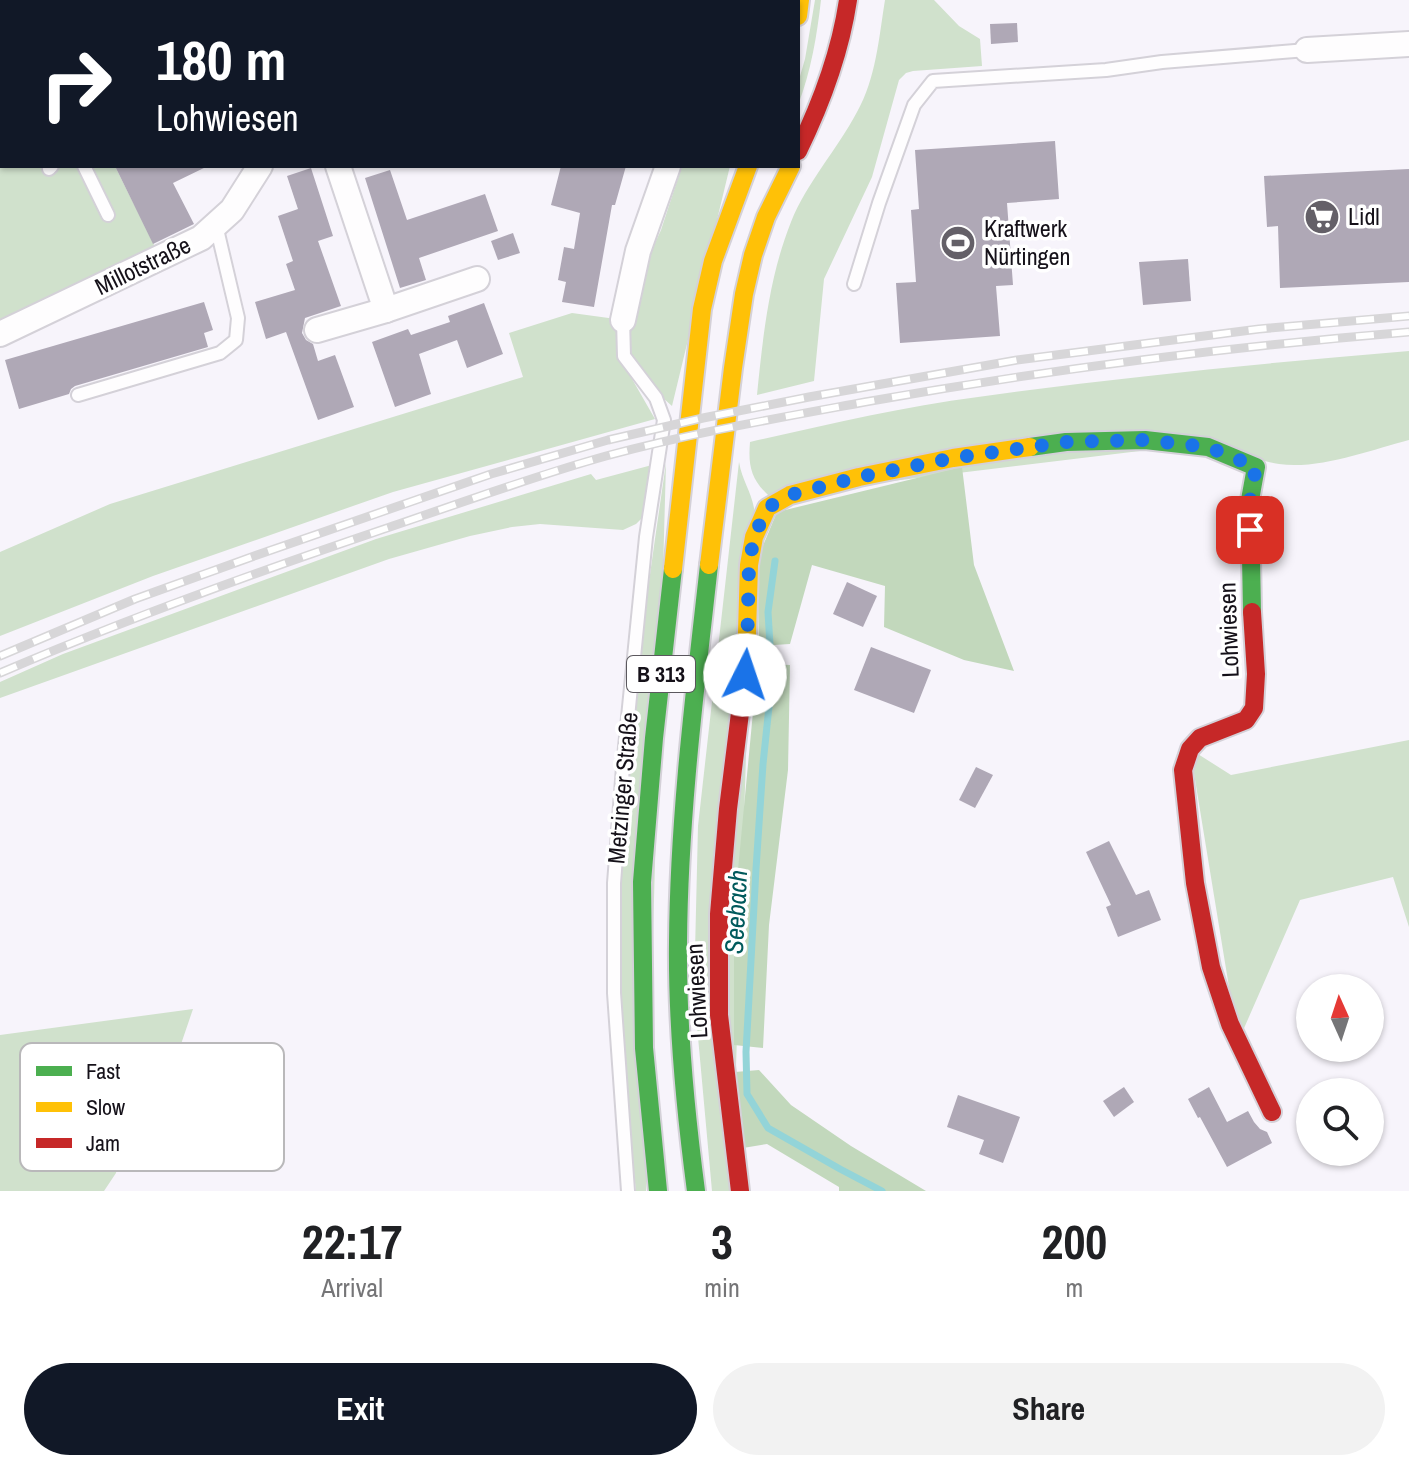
<!DOCTYPE html>
<meta charset="utf-8">
<style>
body{margin:0;font-family:"Archivo Narrow",sans-serif;background:#f2f2f2;color:#202124;height:100vh;display:flex;flex-direction:column;font-size:30px;white-space:nowrap}
*{box-sizing:border-box;margin:0}
p{font-size:26px;color:#757577}
.icon{flex:none;width:44px;height:44px;fill:none;stroke:currentColor;stroke-width:2;stroke-linecap:round;stroke-linejoin:round}
.map{position:relative;height:1191px;overflow:hidden}
.details{display:flex;flex-direction:column;background:#fff;flex:1}
.details>*{flex:none}
.guide{position:absolute;left:0px;top:0px;width:800px;height:168px;box-shadow:0 2px 6px #0004;background:#111827;color:#fff;overflow:hidden}
.needle{width:52px;rotate:357deg}
.tools{position:absolute;left:1296px;top:974px;display:grid;gap:16px}
.tools a{display:grid;place-items:center;width:88px;height:88px;border-radius:50%;background:#fff;box-shadow:0 2px 6px #0004;font-size:40px}
.pin{position:absolute;display:grid;place-items:center;width:68px;height:68px;color:#fff;margin:-34px;border-radius:16px;box-shadow:0 4px 12px #0006}
.me{position:absolute;width:88px;margin:-44px;rotate:4deg;stroke-linejoin:round;filter:drop-shadow(0 0 6px #0008)}
.turn{display:flex;align-items:center;gap:28px;height:168px;padding:0 24px;font-size:36px}
.turn .icon{width:104px;height:104px;stroke-width:2.5}
.turn b{display:block;font-size:56px;line-height:68px}
.eta{display:flex;justify-content:space-evenly;align-items:center;height:136px;text-align:center}
.eta b{font-size:48px;font-weight:700;line-height:56px}
.primary-button{display:flex;gap:16px;margin-top:auto;padding:16px 24px}
.primary-button a{flex:1;height:92px;border-radius:48px;background:#111827;color:#fff;font-size:32px;font-weight:700;line-height:92px;text-align:center}
.primary-button a+a{background:#f2f2f2;color:#202124}
.map>svg:first-child{display:block}
</style>
<div class="map">
<svg width="1409" height="1191" viewBox="0 0 1409 1191">
<rect width="100%" height="100%" fill="#f7f4fb"/>
<g fill="#d0e1cc">
<polygon points="0,0 492,0 488,2 2,2 2,166 115,166 155,247 0,323"/>
<path d="M815 0H821C817 35 811 72 798 105V83L805 59Z"/>
<path d="M885 0H934L959 26 980 39 982 66 913 71 906 73 899 80 872 177 824 279 814 381 757 395C763 336 769 277 791 222 807 182 837 150 857 112 876 79 879 37 885 0Z"/>
<polygon points="682,166 730,166 672,406 653,389 632,358 629,331 635,287 661,230"/>
<polygon points="572,313 616,319 620,358 655,419 393,492 153,576 0,636 0,552 110,504 523,377 509,333"/>
<path d="M1409 351V440C1371 450 1318 470 1279 464 1257 461 1235 450 1214 442L769 496C751 479 748 466 750 442 825 425 902 407 978 397 1121 377 1265 363 1409 351Z"/>
<path d="M739 462C742 480 751 491 754 508L732 1191H712L694 993 698 826Z"/>
<path d="M666 463 646 1191H636C624 1088 617 985 621 881 625 740 646 601 666 463Z"/>
<polygon points="652,465 645,515 636,524 623,530 540,524 512,527 470,536 389,559 0,698 0,682 63,654 376,539 591,474 596,480"/>
<polygon points="1409,740 1409,927 1393,877 1300,900 1238,1042 1190,749 1231,775"/>
<polygon points="193,1009 179,1050 123,1130 116,1173 104,1191 0,1191 0,1035"/>
</g>
<g fill="#c2d8bc">
<polygon points="962,467 974,565 1014,671 964,660 884,627 885,586 812,565 790,644 759,646 757,560 777,512"/>
<polygon points="767,664 790,665 788,770 769,925 763,1048 734,1045 734,912 757,670"/>
<polygon points="759,1070 791,1105 851,1146 926,1191 839,1191 839,1187 767,1144 743,1148 735,1072"/>
</g>
<g fill="none" stroke-linecap="round" stroke-linejoin="round">
<polyline stroke="#93d4d8" stroke-width="7" points="775,561 768,612 772,678 763,764 756,869 746,1052 747,1094 768,1128 840,1169 882,1191"/>
</g>
<g fill="#afa8b6">
<polygon points="1017,23 1018,42 991,44 990,24"/>
<polygon points="1055,141 1059,199 1007,203 1013,285 996,286 1000,336 900,343 896,283 916,282 911,210 919,209 915,150"/>
<polygon points="115,166 208,166 173,183 194,224 153,244"/>
<polygon points="561,166 626,166 615,205 612,205 594,307 562,302 566,282 558,280 564,247 574,249 580,213 551,205"/>
<polygon points="311,168 333,236 318,241 341,306 305,318 302,333 306,340 313,344 318,361 335,355 354,407 318,420 286,332 266,339 255,302 295,290 286,264 293,261 278,216 298,209 287,176"/>
<polygon points="1409,169 1409,282 1280,288 1278,226 1267,227 1264,176"/>
<polygon points="390,170 407,220 485,194 498,231 419,258 426,280 400,288 365,178"/>
<polygon points="513,233 520,253 498,260 491,241"/>
<polygon points="1188,259 1191,301 1143,305 1139,262"/>
<polygon points="204,302 213,330 204,333 208,347 75,386 71,389 69,394 19,409 5,360"/>
<polygon points="484,303 503,354 467,368 457,340 419,354 431,394 395,407 372,342 408,329 411,335 450,322 448,316"/>
<polygon points="847,582 877,596 863,627 833,614"/>
<polygon points="871,647 931,670 914,713 854,690"/>
<polygon points="976,767 993,775 975,808 959,800"/>
<polygon points="1109,841 1136,895 1149,890 1161,920 1118,937 1106,907 1111,905 1086,852"/>
<polygon points="1124,1087 1134,1102 1114,1117 1103,1101"/>
<polygon points="1209,1087 1227,1122 1248,1111 1254,1122 1260,1129 1267,1132 1272,1143 1227,1167 1200,1117 1198,1118 1188,1099"/>
<polygon points="958,1095 1020,1117 1003,1163 979,1154 984,1140 947,1127"/>
</g>
<g fill="none" stroke-linecap="round" stroke-linejoin="round">
<defs>
<g id="lane">
<polyline points="2,0 4,2"/>
<polyline points="282,0 282,2"/>
<polyline points="84,166 108,215"/>
<polyline points="49,169 52,166"/>
<polyline points="854,284 879,203 914,105 933,81 1106,70 1162,62 1307,50"/>
<polyline points="623,320 624,356 656,398 664,420 646,537 623,767 614,883 614,993 628,1191"/>
<polyline points="78,395 220,353 236,340 238,318 216,225"/>
</g>
<g id="street">
<polyline points="580,2 585,0"/>
<polyline points="736,2 737,0"/>
<polyline points="1307,50 1409,44"/>
<polyline points="338,166 386,310"/>
<polyline points="623,320 638,251 668,166"/>
<polyline points="317,330 386,310 477,279"/>
<polyline points="0,334 201,238 232,210 260,166"/>
</g>
<g id="fast">
<polyline points="1030,447 1066,442 1145,440 1208,447 1256,467 1250,500 1252,612"/>
<polyline points="658,1191 644,1048 642,882 654,738 673,569"/>
<path d="M696 1191C685 1108 677 1025 678 942 679 816 695 690 709 565"/>
</g>
<g id="slow">
<polyline points="798,16 800,0"/>
<polyline points="709,565 733,368 744,294 753,255 766,217 791,166"/>
<polyline points="673,569 702,309 713,261 748,166"/>
<polyline points="746,665 749,565 754,537 767,508 790,495 859,477 953,458 1030,447"/>
</g>
<g id="jam">
<path d="M798 151C822 102 840 54 848 0"/>
<polyline points="1252,612 1256,674 1254,708 1246,720 1200,738 1190,749 1183,770 1195,883 1211,967 1230,1024 1272,1112"/>
<polyline points="740,1191 719,1015 719,914 728,809 746,665"/>
</g>
</defs>
<use href="#lane" stroke="#d4d1d8" stroke-width="16"/>
<use href="#street" stroke="#d4d1d8" stroke-width="28"/>
<use href="#fast" stroke="#d4d1d8" stroke-width="22"/>
<use href="#slow" stroke="#d4d1d8" stroke-width="22"/>
<use href="#jam" stroke="#d4d1d8" stroke-width="22"/>
<use href="#lane" stroke="#fefdfe" stroke-width="12"/>
<use href="#street" stroke="#fefdfe" stroke-width="24"/>
<use href="#fast" stroke="#4caf50" stroke-width="18"/>
<use href="#slow" stroke="#ffc107" stroke-width="18"/>
<use href="#jam" stroke="#c62828" stroke-width="18"/>
<defs>
<g id="rail">
<polyline points="0,656 135,599 257,555 491,474 608,440 703,418 809,397 1017,360 1259,329 1409,316"/>
<path d="M0 673C126 619 254 573 384 529 458 504 531 477 606 456 691 433 778 418 865 402 1045 370 1226 347 1409 332"/>
</g>
</defs>
<use href="#rail" stroke="#d7d6d8" stroke-width="9"/>
<use href="#rail" stroke="#fff" stroke-width="6" stroke-dasharray="18" stroke-linecap="butt"/>
</g>
<g fill="none" stroke-linecap="round" stroke-linejoin="round">
<polyline stroke="#1a73e8" stroke-width="14" stroke-dasharray="0 25.2" points="745,675 747,654 749,565 754,537 767,508 790,495 859,477 953,458 1066,442 1145,440 1208,447 1256,467 1250,500 1250,530"/>
</g>
<defs>
<symbol id="supermarket-disc" viewBox="-11 -11 22 22"><circle r="9.5" fill="#646068" stroke="#fff"/><path d="M-6-5.5h2.5l.6 2H6L4.5 2H-2.5L-4.4-4H-6ZM-1.5 3.2a1.3 1.3 0 1 0 .1 0ZM3 3.2a1.3 1.3 0 1 0 .1 0Z" fill="#fff"/></symbol>
<symbol id="stadium-disc" viewBox="-11 -11 22 22"><circle r="9.5" fill="#646068" stroke="#fff"/><path d="M0-5a6.5 5 0 1 0 0 10a6.5 5 0 1 0 0-10ZM-3.5-1.8h7v3.6h-7Z" fill="#fff"/></symbol>
</defs>
<g fill-rule="evenodd">
<use href="#supermarket-disc" x="1302" y="197" width="40" height="40"/>
<use href="#stadium-disc" x="938" y="223" width="40" height="40"/>
</g>
<g text-anchor="middle" stroke-width="7" stroke-linejoin="round" paint-order="stroke">
<rect fill="#fff" stroke="#5b585e" stroke-width="2" x="627" y="656" width="68" height="36" rx="6"/>
<g font-size="22" font-weight="bold" fill="#151119">
<text x="661" y="682">B 313</text>
</g>
<g font-size="24" fill="#151119" stroke="#fff" text-anchor="start">
<text x="1348" y="225">Lidl</text>
<text x="984" y="237">Kraftwerk<tspan x="984" dy="28">Nürtingen</tspan></text>
</g>
<g font-size="24" fill="#151119" stroke="#fff">
<text transform="translate(143 266) rotate(-26)" y="8">Millotstraße</text>
<text transform="translate(1229 630) rotate(-92)" y="8">Lohwiesen</text>
<text transform="translate(623 788) rotate(-85)" y="8">Metzinger Straße</text>
<text transform="translate(697 991) rotate(-93)" y="8">Lohwiesen</text>
</g>
<g font-size="26" font-style="italic" fill="#005a5c" stroke="#fff">
<text transform="translate(736 912) rotate(-87)" y="9">Seebach</text>
</g>
</g>
<rect x="20" y="1043" width="264" height="128" rx="12" fill="#fff" stroke="#b9b8ba" stroke-width="2"/>
<rect x="36" y="1066" width="36" height="10" fill="#4caf50"/>
<rect x="36" y="1102" width="36" height="10" fill="#ffc107"/>
<rect x="36" y="1138" width="36" height="10" fill="#c62828"/>
<g font-size="22" fill="#151119">
<text x="86" y="1079">Fast</text>
<text x="86" y="1115">Slow</text>
<text x="86" y="1151">Jam</text>
</g>
</svg>
<div class="tools">
<a><svg class="needle" viewBox="-14 -14 28 28"><path d="M0-13l5 13h-10z" fill="#e53935"/><path d="M0 13l5-13h-10z" fill="#757577"/></svg></a>
<a><svg class="icon" aria-label="search" viewBox="0 0 24 24"><circle cx="10" cy="10" r="6"/><path d="M15 15l6 6"/></svg></a>
</div>
<div class="pin" style="left:1250px;top:530px;background:#d93025"><svg class="icon" aria-label="arrive" viewBox="0 0 24 24"><path d="M6 21V4h12l-3 4 3 4H6"/></svg></div>
<svg class="me" style="left:745px;top:675px" viewBox="-20 -20 40 40"><circle r="19" fill="#fff"/><path d="M0-13L10 11 0 6-10 11z" fill="#1a73e8"/></svg>
<div class="guide">
<div class="turn"><svg class="icon" aria-label="right" viewBox="0 0 24 24"><path d="M7 20v-9h11M14 6l5 5-5 5"/></svg><div><b>180 m</b>Lohwiesen</div></div>
</div>
</div>
<section class="details">
<div class="eta">
<div><b>22:17</b><p>Arrival</p></div>
<div><b>3</b><p>min</p></div>
<div><b>200</b><p>m</p></div>
</div>
<div class="primary-button"><a>Exit</a><a>Share</a></div>
</section>
